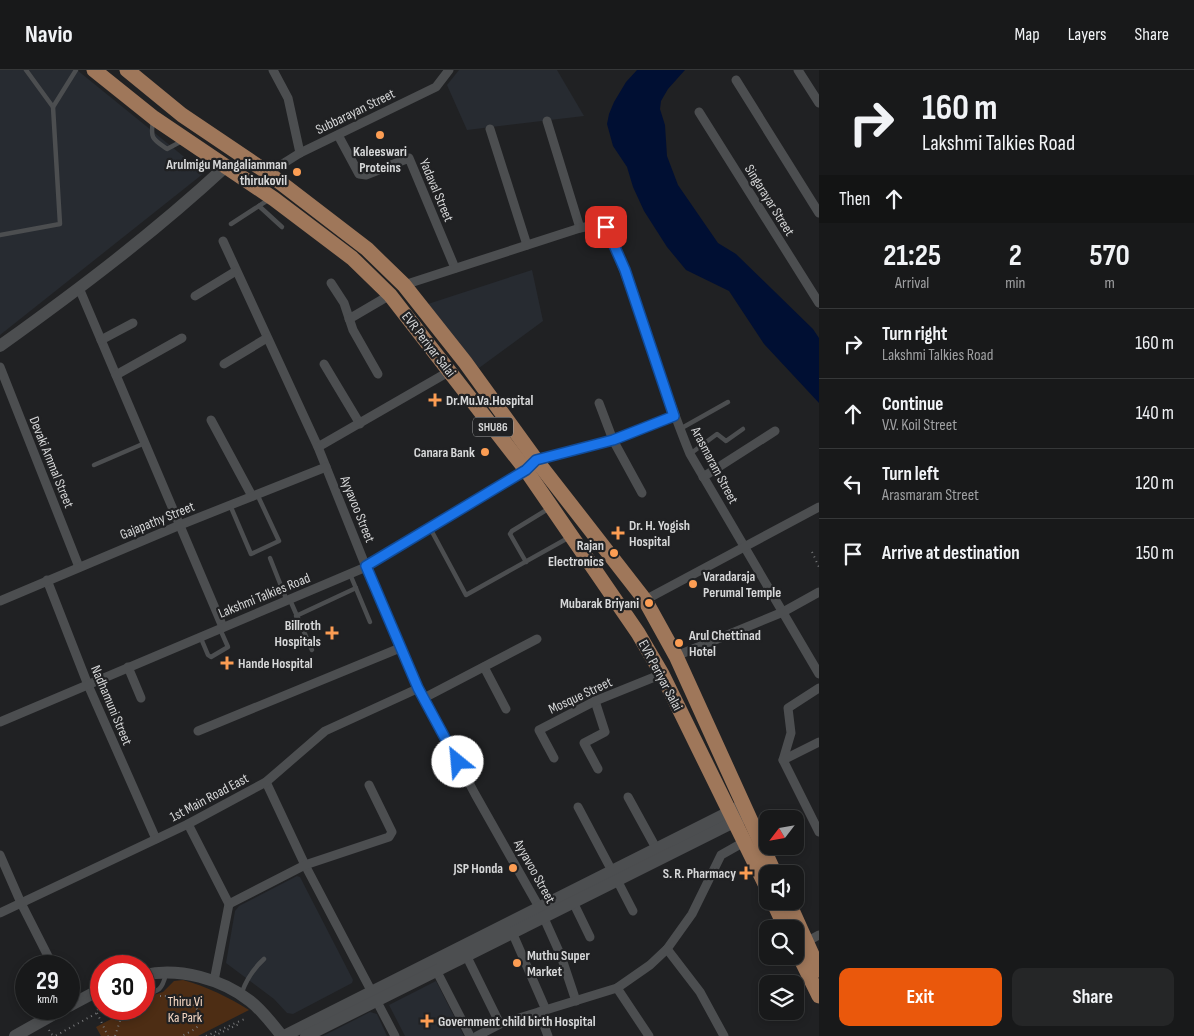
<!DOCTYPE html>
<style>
body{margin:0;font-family:"Sofia Sans Condensed",sans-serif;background:#252627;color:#f1f3f6;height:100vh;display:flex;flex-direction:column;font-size:19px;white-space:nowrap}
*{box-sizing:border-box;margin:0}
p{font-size:16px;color:#9fa0a2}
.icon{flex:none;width:28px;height:28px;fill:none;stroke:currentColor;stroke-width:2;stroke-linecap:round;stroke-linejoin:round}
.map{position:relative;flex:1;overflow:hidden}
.panel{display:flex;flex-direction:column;background:#18191a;width:375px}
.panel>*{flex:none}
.top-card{background:#18191a;color:#f1f3f6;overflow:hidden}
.needle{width:32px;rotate:239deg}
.controls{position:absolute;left:759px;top:740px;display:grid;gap:10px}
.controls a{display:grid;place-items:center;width:45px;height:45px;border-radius:10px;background:#18191a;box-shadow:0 2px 8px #0003,0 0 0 1px #363839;font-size:25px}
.speed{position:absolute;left:15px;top:885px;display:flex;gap:10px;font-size:25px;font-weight:700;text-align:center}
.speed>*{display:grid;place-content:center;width:65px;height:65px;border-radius:50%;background:#18191a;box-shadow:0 2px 8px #0003,0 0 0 1px #363839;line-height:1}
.speed small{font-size:12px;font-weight:400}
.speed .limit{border:8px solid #d22;background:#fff;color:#111}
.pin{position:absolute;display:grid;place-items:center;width:42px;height:42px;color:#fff;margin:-21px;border-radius:10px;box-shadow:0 2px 8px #0006}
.me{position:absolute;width:55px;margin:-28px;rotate:332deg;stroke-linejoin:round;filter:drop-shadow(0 0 4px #0008)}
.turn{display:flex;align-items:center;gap:18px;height:105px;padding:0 20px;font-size:22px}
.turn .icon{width:65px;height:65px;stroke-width:2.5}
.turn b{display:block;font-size:35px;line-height:42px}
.then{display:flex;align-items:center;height:48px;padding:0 20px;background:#0003;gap:10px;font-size:19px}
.eta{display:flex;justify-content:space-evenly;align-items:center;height:85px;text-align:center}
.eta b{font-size:30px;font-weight:700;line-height:35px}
.button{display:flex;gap:10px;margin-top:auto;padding:10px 20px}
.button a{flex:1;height:58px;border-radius:10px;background:#ea580c;color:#fff;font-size:20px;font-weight:700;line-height:58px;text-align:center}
.button a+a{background:#252627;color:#f1f3f6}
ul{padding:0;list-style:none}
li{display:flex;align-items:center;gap:15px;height:70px;padding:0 20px;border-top:1px solid #363839}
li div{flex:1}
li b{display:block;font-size:19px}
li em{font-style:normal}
header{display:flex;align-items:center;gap:30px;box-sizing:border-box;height:70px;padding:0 25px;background:#18191a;border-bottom:1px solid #363839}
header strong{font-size:24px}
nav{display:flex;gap:28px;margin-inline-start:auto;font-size:18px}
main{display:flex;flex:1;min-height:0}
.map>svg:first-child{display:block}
</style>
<header>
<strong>Navio</strong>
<nav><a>Map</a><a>Layers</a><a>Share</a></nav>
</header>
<main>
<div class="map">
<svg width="819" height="966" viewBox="0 0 819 966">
<rect width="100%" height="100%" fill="#202123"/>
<g fill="#272b31">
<polygon points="0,0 77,0 204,103 0,265"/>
<polygon points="459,0 557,0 584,46 467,60 447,15"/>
<polygon points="532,200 543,251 479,298 428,234"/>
<polygon points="297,806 300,807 353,910 352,913 293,944 287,943 274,929 226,893 235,841 239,836"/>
<polygon points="436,911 464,966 405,966 389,935"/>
<polygon points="370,942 377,944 387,966 323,966"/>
</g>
<path fill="#4d2d14" d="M183 910C208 917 228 927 249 940L198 966H101L96 957 113 948 110 941 115 939H144V928L163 922 174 911Z"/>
<polygon fill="#000f33" points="637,0 685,0 668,19 661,31 660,39 665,55 667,86 678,115 718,173 736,184 813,259 819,268 819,333 764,274 729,221 686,200 667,177 644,141 633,117 627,97 613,76 607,54 609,44 614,32 626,12"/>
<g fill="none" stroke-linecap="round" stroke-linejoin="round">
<g stroke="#77787a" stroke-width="2" stroke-dasharray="1 4" stroke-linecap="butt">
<polyline points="812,482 819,497"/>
<path d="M160 926C174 926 193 928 199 943 201 947 201 951 199 955 195 960 187 963 182 966"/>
<polyline points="97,943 108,966"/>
<polyline points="49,960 51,964 55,966 97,943 98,940 95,933"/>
<polyline points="115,966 124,939"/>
<polyline points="206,966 247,948"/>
<polyline points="214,966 237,955 238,952"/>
</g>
<g stroke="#4c4e50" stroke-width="4.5">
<polyline points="26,0 53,37 76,0"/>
<path d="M153 51C150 69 153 69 167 79L182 71"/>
<polyline points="259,136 282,157"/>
<polyline points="231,154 268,130"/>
<polyline points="0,165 60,154 53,37"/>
<polyline points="680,359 728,332"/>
<polyline points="690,384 717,364 726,371 743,359"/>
<polyline points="94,395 145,373"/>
<polyline points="230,435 251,484 279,471 257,424"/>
<polyline points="430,458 466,525 568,468"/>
<polyline points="270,488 287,531"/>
<polyline points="526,492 510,464 512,461 548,439"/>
<polyline points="350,504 370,552"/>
<polyline points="290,530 312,580"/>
<polyline points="296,546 356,518"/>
<polyline points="200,566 208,585 211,587 228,577 220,559"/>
<path d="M242 922C247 908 253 899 264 889"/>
<path d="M144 925C159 921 162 920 166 904"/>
</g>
<g stroke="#4c4e50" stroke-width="9">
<polyline points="273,0 288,28 300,83"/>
<polyline points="798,0 819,33"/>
<polyline points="736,10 819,143"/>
<polyline points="699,42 819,233"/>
<polyline points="547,51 580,158"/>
<polyline points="490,59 527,175"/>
<polyline points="338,65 359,104 366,105 409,88 455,198"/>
<polyline points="268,103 300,83 436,17 449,0"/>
<polyline points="223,171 318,377 366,497 419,618 475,724 539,837 561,886 576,931"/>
<polyline points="331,213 344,233 353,260 378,304"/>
<path d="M404 215 580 158 600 154 606 157C639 231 659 309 690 384L819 604"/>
<polyline points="79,218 223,557"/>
<polyline points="195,226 236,201"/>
<polyline points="349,249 390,225"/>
<polyline points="101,270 133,253"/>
<polyline points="224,294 267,268"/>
<polyline points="324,294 360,354"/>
<polyline points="0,297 79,497"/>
<polyline points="116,305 182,268"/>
<polyline points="599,333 613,370 642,423"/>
<polyline points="211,350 252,426"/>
<polyline points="318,377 450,301"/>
<polyline points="703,407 775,361"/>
<polyline points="47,510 88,615 156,769"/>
<polyline points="645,530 819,437"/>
<polyline points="0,531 180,455 326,397"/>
<polyline points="676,586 783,542 819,522"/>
<polyline points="128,597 141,628"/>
<polyline points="484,597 506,639"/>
<polyline points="819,618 788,638 791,663 783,690 819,762"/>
<polyline points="424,628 537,569"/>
<polyline points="595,631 605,662 584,673 598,699"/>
<polyline points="0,652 366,497 526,400 536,390 613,370 674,346"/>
<polyline points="198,661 400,578"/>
<polyline points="554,688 539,660 595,631 662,604"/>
<polyline points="783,690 819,672"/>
<polyline points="266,712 305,795 395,966"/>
<polyline points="628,727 656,778"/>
<polyline points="578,737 612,801"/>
<polyline points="188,754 229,834 214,911"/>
<polyline points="0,785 21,833 53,896"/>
<polyline points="617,810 633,841"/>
<polyline points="573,832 590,867"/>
<polyline points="229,834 305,795 389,767 392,762 369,715"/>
<polyline points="0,843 188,754 266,712 325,661 419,618"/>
<polyline points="512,862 546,940"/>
<polyline points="806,872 819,865"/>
<polyline points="667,879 700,922 724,966"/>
<polyline points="466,885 500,954"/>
<polyline points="436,900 470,966"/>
<polyline points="617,918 649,966"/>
<polyline points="539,942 548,966"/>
<polyline points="477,966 500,954 617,918 650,895 667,879 692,844 721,785 744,772"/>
</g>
<g stroke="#4c4e50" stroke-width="12">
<path d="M0 276C78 220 155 162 225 97"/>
<path d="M144 905C179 897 222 909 250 931 263 941 272 954 282 966"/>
<polyline points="69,936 101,919"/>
<polyline points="15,966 63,939"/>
<polyline points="284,966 737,738"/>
<polyline points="306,966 748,745"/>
</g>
<g stroke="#9f775a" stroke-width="15">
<polyline points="94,0 154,48 274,129 352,188 390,225 526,400 638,563 662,604 768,820"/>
<polyline points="127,0 182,45 268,103 367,179 404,215 465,292 536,390 645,530 676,586 775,804"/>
<polyline points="773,831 786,859"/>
<polyline points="788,831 819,900"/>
<polyline points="795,877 819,926"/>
</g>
</g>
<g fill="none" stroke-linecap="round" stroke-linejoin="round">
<defs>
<polyline id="route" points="458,692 418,618 366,496 526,400 536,390 613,370 674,346 625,200 606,157"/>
</defs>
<use href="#route" stroke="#114b97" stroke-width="12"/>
<use href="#route" stroke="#1a73e8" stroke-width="9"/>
</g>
<g fill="#fc9d53" stroke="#202123" stroke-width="2">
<circle cx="380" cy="65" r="5"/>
<circle cx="297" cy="102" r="5"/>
<path d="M432.5 322.5h5v5h5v5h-5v5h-5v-5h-5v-5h5z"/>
<circle cx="485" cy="382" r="5"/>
<path d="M615.5 455.5h5v5h5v5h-5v5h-5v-5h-5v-5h5z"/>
<circle cx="614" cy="483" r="5"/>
<circle cx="693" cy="514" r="5"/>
<circle cx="649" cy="533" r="5"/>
<path d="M329.5 555.5h5v5h5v5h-5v5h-5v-5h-5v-5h5z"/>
<circle cx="679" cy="573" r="5"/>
<path d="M224.5 585.5h5v5h5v5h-5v5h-5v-5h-5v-5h5z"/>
<circle cx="513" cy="798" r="5"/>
<path d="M743.5 795.5h5v5h5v5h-5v5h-5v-5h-5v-5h5z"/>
<circle cx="517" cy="893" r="5"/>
<path d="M424.5 943.5h5v5h5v5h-5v5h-5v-5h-5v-5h5z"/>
</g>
<g text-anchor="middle" stroke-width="4.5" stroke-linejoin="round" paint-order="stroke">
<rect fill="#202123" stroke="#9fa0a2" stroke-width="1" x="473" y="347.5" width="40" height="19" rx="4"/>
<g font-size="12" font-weight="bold" fill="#d6d7d8">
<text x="493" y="361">SHU86</text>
</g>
<g font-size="14" fill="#d6d7d8" stroke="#202123">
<text transform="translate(355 41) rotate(-26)" y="5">Subbarayan Street</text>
<text transform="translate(437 120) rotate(67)" y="5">Yadaval Street</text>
<text transform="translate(770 130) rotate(58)" y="5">Singarayar Street</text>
<text transform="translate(429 274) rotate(52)" y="5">EVR Periyar Salai</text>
<text transform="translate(52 392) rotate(68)" y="5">Devaki Ammal Street</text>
<text transform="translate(715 395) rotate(62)" y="5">Arasmaram Street</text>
<text transform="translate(358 439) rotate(68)" y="5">Ayyavoo Street</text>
<text transform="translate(157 450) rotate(-22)" y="5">Gajapathy Street</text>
<text transform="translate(264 525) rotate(-22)" y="5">Lakshmi Talkies Road</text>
<text transform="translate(661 605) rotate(62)" y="5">EVR Periyar Salai</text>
<text transform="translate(580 625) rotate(-25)" y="5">Mosque Street</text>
<text transform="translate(112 635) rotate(67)" y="5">Nadhamuni Street</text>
<text transform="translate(209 727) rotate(-28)" y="5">1st Main Road East</text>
<text transform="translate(535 801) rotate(61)" y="5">Ayyavoo Street</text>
</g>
<g font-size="14" font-weight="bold" fill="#d6d7d8" stroke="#202123" text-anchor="end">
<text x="380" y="86" text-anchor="middle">Kaleeswari<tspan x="380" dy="16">Proteins</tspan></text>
<text x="287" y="99">Arulmigu Mangaliamman<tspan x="287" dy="16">thirukovil</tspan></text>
<text x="446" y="335" text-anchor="start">Dr.Mu.Va.Hospital</text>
<text x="475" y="387">Canara Bank</text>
<text x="629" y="460" text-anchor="start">Dr. H. Yogish<tspan x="629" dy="16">Hospital</tspan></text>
<text x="604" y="480">Rajan<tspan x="604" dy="16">Electronics</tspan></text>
<text x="703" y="511" text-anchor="start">Varadaraja<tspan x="703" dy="16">Perumal Temple</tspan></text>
<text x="639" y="538">Mubarak Briyani</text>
<text x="321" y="560">Billroth<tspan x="321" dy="16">Hospitals</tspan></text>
<text x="689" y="570" text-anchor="start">Arul Chettinad<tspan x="689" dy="16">Hotel</tspan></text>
<text x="238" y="598" text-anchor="start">Hande Hospital</text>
<text x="503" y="803">JSP Honda</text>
<text x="736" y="808">S. R. Pharmacy</text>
<text x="527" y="890" text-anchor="start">Muthu Super<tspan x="527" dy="16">Market</tspan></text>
<text x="438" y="956" text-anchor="start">Government child birth Hospital</text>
</g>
<g font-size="14" fill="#f5d7c3" stroke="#202123">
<text x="185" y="936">Thiru Vi<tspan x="185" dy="16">Ka Park</tspan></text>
</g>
</g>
</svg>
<div class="controls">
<a><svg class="needle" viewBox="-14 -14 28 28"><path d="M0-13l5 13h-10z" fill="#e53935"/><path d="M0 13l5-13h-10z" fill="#9fa0a2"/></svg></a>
<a><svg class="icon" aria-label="sound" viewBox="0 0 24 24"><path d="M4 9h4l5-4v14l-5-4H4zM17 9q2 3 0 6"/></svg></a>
<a><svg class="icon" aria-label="search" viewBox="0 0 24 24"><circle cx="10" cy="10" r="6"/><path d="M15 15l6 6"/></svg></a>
<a><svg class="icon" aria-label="layers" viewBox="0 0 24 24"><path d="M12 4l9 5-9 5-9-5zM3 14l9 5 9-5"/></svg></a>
</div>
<div class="speed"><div>29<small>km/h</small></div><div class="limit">30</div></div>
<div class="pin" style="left:606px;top:157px;background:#d93025"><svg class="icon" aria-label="arrive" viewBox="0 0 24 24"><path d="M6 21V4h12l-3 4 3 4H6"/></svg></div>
<svg class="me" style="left:458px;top:692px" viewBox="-20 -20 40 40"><circle r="19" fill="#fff"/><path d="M0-13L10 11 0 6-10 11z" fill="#1a73e8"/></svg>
</div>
<section class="panel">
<div class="top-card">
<div class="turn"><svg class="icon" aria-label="right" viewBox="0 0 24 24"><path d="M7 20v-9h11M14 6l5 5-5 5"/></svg><div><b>160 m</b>Lakshmi Talkies Road</div></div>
<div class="then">Then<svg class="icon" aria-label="ahead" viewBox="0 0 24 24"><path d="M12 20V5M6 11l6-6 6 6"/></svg></div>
</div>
<div class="eta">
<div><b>21:25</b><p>Arrival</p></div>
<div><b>2</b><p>min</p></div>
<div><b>570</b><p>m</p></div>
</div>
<ul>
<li><svg class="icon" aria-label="right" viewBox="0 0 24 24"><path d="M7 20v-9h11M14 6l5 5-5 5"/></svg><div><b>Turn right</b><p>Lakshmi Talkies Road</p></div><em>160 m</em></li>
<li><svg class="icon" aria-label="ahead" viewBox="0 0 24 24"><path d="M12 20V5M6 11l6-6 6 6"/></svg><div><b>Continue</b><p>V.V. Koil Street</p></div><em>140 m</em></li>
<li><svg class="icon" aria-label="left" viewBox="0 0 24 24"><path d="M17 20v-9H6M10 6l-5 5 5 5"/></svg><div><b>Turn left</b><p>Arasmaram Street</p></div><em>120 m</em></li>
<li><svg class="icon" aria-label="arrive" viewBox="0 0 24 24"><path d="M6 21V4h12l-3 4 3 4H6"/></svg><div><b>Arrive at destination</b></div><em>150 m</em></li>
</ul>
<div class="button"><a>Exit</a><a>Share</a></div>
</section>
</main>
